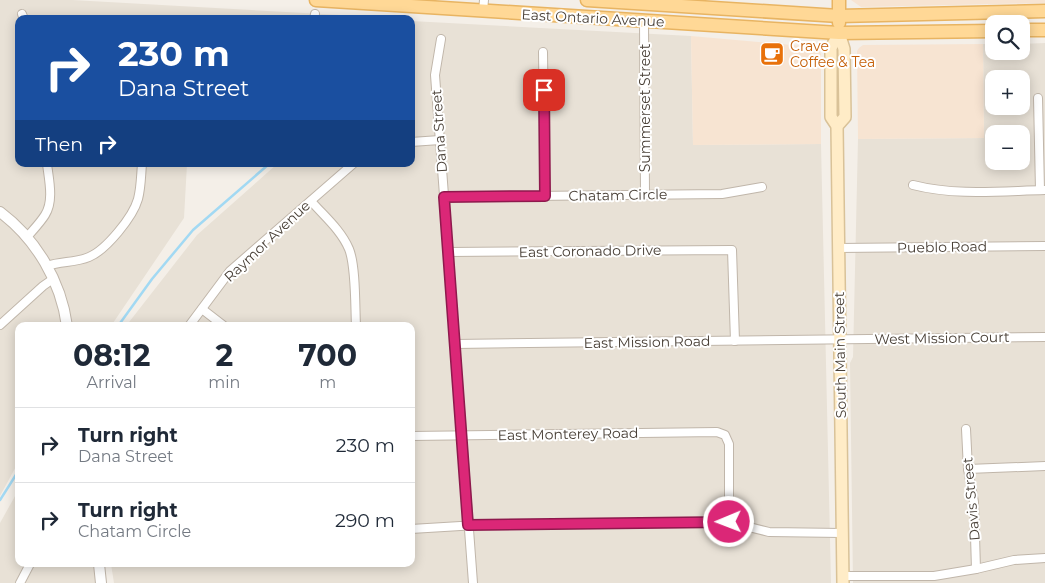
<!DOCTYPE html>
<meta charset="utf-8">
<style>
body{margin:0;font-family:Montserrat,sans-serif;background:#f6f6f7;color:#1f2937;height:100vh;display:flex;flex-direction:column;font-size:19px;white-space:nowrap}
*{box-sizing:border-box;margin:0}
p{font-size:16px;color:#747a83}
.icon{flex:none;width:28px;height:28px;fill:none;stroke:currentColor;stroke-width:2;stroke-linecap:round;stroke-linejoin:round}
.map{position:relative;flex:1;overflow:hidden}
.sheet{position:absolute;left:15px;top:322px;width:400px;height:245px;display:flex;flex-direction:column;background:#fff;border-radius:10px;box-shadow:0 2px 12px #0003}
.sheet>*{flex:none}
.banner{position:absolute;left:15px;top:15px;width:400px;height:152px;border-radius:10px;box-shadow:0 2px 12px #0003;background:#1a4fa0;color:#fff;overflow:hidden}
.controls{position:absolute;left:985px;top:15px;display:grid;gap:10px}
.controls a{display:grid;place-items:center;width:45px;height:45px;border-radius:10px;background:#fff;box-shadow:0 2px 12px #0003;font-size:25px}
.pin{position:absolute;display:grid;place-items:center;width:42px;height:42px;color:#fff;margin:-21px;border-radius:10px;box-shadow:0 2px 8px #0006}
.me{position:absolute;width:55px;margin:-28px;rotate:269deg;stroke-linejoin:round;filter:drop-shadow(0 0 4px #0008)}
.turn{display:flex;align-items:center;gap:18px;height:105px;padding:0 20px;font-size:22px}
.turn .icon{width:65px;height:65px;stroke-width:2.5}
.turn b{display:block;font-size:35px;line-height:42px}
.then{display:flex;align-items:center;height:48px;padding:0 20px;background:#0003;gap:10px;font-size:19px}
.eta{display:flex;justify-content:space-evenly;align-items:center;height:85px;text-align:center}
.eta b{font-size:30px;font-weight:700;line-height:35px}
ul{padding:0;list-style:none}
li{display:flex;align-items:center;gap:15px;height:75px;padding:0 20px;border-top:1px solid #e0e1e3}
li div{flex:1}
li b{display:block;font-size:19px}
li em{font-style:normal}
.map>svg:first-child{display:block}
</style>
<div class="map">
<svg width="1045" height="583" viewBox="0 0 1045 583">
<rect width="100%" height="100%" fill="#f4efe8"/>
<g fill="#e8e1d6" fill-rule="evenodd">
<polygon points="0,0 72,0 377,17 376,19 19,19 19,164 187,164 184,218 111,326 19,326 19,461 0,496"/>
<polygon points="411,21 691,36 693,145 821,144 831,583 114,583 111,564 411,564 411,326 126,326 197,235 277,164 411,164"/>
<path d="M1045 43V583H853L850 363 853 357 858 139 984 138 983 44H994V51H1021V44ZM994 79H1021V106H994ZM994 134H1021V161H994Z"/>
<polygon points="19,489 19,564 93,564 96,583 0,583 0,523"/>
</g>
<g fill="#f7e4d2">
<polygon points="851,0 1045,0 1045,3 861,7"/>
<polygon points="691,36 814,47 819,50 821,54 821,144 693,145"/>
<polygon points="983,44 984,138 858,139 857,51 859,48 863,45"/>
</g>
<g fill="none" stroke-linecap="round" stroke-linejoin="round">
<g stroke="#a2d9f3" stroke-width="2.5">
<polyline points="118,326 152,279 193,230 269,164"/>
<polyline points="0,500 19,470"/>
</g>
<defs>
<g id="minor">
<polyline points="483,11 484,0"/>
<polyline points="22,14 24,19"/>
<polyline points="314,19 315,14"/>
<polyline points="644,21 645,195"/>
<polyline points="441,39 435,75 473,583"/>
<polyline points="543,52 545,196"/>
<polyline points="1038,98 1040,190"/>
<polyline points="411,142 440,140"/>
<path d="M913 185C956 196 1001 191 1045 190"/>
<polyline points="444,197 722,194 762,187"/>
<path d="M311 201C324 216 341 230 349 249 356 266 355 307 356 326"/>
<path d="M27 237C33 230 40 223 45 215 54 201 49 180 47 164"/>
<polyline points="838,248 1045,246"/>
<polyline points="448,252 732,250 735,341"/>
<path d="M47 266C61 261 75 263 89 257 106 250 133 217 138 199 141 188 141 175 142 164"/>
<polyline points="202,309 224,326"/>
<polyline points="0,325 43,286 53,279"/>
<polyline points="189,326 230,271 353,164"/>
<polyline points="455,344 1045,337"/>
<polyline points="966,429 968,469 974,502 976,569"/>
<polyline points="411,436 717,432 725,435 729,444 729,522"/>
<polyline points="968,469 1045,466"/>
<polyline points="411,529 477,525 729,522 769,532 842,533"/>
<polyline points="843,576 934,576 976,569 1014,560 1045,558"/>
<polyline points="20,583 30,564"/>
</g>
<g id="tertiary">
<path d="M0 212C36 239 61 281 67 326"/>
<polyline points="99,564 101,583"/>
</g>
<g id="secondary">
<polyline points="839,33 831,48 831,117 837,126 843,583"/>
<polyline points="837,126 845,117 844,49 839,33"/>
</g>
<g id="primary">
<polyline points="316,0 839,33 994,31"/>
<polyline points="587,0 839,16 1045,11"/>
<polyline points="839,0 839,23"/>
<polyline points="1021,30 1045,30"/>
</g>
</defs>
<use href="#minor" stroke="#c0b6aa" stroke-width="10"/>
<use href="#tertiary" stroke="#c0b6aa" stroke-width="12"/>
<use href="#secondary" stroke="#d9c298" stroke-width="14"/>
<use href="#primary" stroke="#e8b462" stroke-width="15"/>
<use href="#minor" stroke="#fff" stroke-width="8"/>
<use href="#tertiary" stroke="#fff" stroke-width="10"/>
<use href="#secondary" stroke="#ffecc7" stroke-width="11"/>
<use href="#primary" stroke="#ffd896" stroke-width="12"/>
</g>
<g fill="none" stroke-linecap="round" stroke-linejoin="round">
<defs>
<polyline id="route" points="544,90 545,196 444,197 468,525 729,522"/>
</defs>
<use href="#route" stroke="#8e194d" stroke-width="12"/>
<use href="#route" stroke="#db2777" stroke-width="9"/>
</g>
<defs>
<symbol id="cafe-square" viewBox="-11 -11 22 22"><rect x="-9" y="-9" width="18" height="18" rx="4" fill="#e8710a" stroke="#fff"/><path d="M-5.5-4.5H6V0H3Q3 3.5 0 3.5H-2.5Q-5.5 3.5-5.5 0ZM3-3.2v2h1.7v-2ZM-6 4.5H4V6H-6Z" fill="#fff"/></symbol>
</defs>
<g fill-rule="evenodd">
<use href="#cafe-square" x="758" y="40" width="28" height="28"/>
</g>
<g text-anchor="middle" stroke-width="4" stroke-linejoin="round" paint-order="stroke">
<g font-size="14" fill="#483f36" stroke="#fff">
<text transform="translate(593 18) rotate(3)" y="5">East Ontario Avenue</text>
<text transform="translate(645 108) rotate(-90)" y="5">Summerset Street</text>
<text transform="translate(439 131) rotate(-94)" y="5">Dana Street</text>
<text transform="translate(618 195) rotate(-1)" y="5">Chatam Circle</text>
<text transform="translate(267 241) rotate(-43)" y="5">Raymor Avenue</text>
<text transform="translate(942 247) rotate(-1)" y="5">Pueblo Road</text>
<text transform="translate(590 251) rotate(-1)" y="5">East Coronado Drive</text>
<text transform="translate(942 338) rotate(-1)" y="5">West Mission Court</text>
<text transform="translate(647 342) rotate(-1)" y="5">East Mission Road</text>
<text transform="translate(840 355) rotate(-91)" y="5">South Main Street</text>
<text transform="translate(568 434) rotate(-1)" y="5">East Monterey Road</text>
<text transform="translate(971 499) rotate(-95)" y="5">Davis Street</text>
</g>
<g font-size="14" fill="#c56008" stroke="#fff" text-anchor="start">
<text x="790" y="51">Crave<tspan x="790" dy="16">Coffee &amp; Tea</tspan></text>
</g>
</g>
</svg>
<div class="controls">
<a><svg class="icon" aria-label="search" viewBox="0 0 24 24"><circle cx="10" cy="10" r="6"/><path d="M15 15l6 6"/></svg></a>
<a>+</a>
<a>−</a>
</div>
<div class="pin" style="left:544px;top:90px;background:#d93025"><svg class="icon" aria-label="arrive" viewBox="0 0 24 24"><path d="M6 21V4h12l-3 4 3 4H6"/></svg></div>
<svg class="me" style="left:729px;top:522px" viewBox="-20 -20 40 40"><circle r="17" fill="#db2777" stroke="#fff" stroke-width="3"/><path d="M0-11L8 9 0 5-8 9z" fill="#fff"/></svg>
<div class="banner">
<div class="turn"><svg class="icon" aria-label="right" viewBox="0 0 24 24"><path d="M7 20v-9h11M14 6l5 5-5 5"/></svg><div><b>230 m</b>Dana Street</div></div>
<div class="then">Then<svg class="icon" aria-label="right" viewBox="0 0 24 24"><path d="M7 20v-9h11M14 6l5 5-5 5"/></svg></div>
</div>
<section class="sheet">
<div class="eta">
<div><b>08:12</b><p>Arrival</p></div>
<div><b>2</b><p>min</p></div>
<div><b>700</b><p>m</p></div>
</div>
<ul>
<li><svg class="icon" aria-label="right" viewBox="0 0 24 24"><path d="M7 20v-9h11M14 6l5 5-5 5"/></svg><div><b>Turn right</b><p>Dana Street</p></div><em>230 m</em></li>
<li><svg class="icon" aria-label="right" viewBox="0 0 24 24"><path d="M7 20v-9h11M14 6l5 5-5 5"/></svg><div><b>Turn right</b><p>Chatam Circle</p></div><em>290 m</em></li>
</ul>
</section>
</div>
